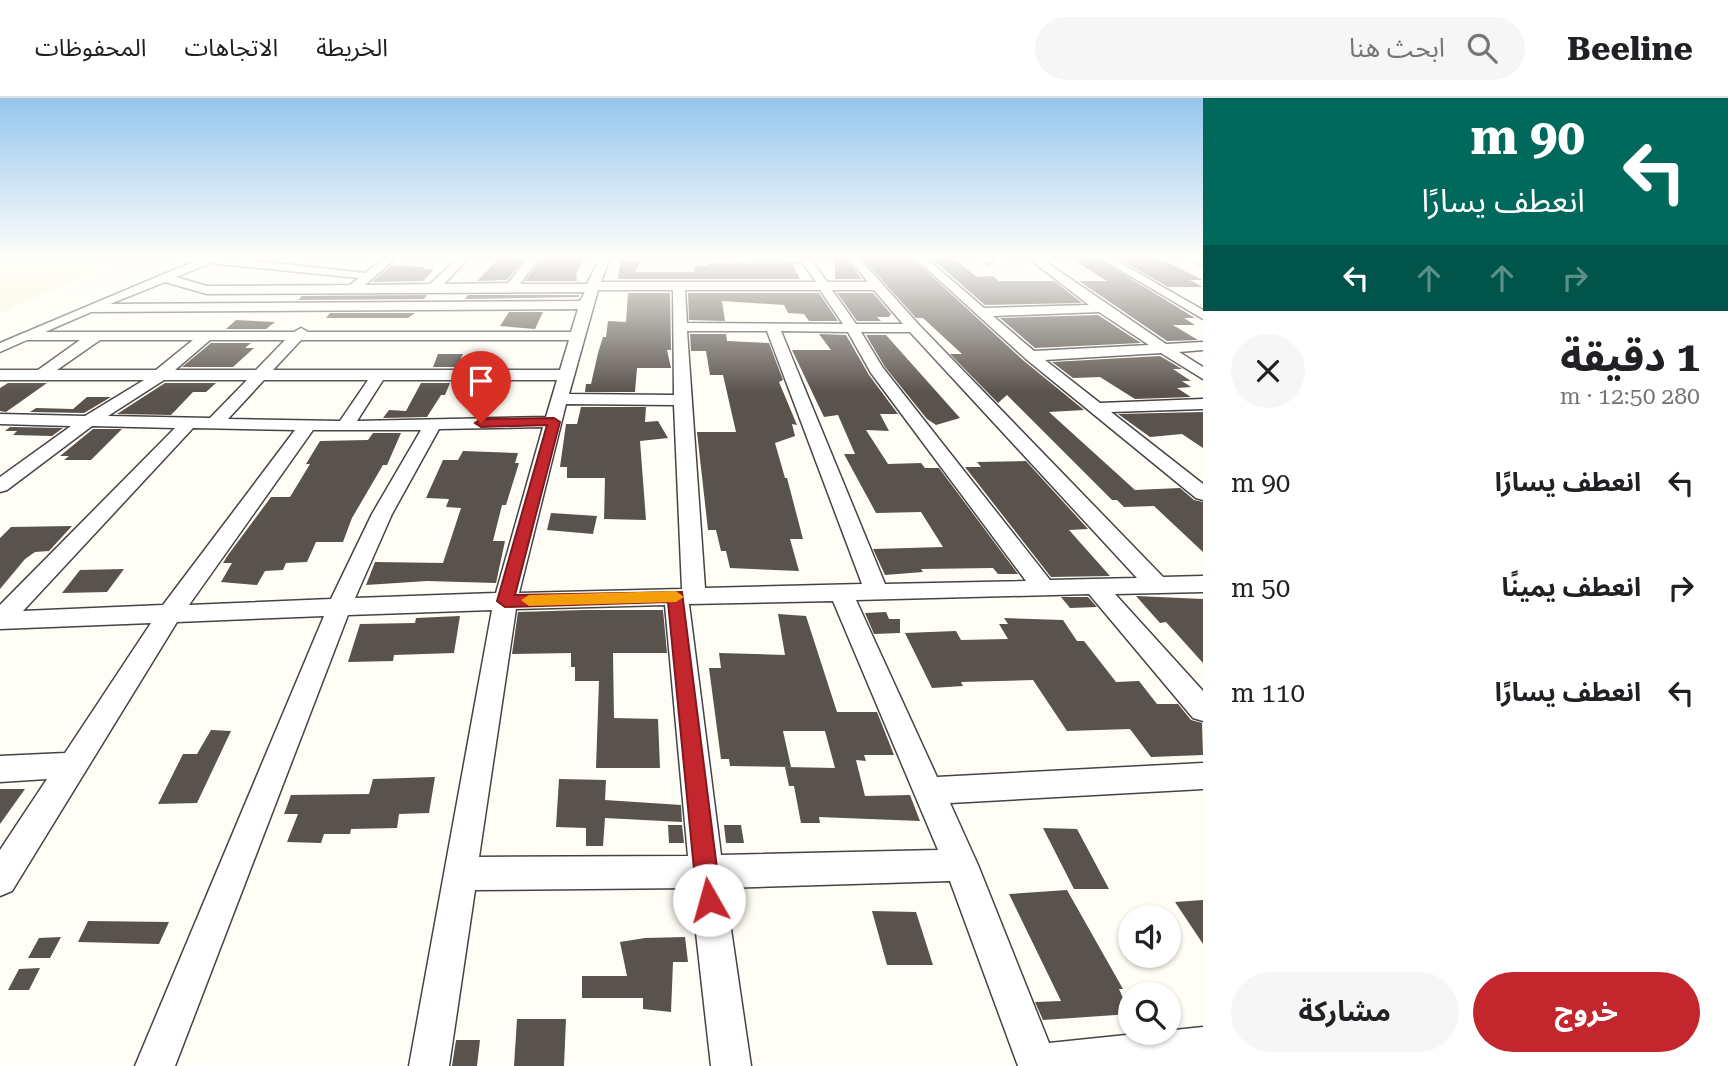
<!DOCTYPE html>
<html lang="ar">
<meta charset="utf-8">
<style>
body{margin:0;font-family:"Roboto Serif","Noto Sans Arabic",serif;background:#f6f6f6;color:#202124;direction:rtl;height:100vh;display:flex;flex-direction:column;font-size:26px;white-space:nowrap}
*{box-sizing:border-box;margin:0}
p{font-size:23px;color:#757577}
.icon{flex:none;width:38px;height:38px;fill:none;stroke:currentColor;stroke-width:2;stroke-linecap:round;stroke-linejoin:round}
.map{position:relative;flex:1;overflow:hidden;direction:ltr}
.panel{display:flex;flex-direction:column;background:#fff;width:525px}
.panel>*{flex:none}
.guide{background:#00695c;color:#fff;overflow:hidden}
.fabs{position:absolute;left:1118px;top:807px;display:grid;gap:14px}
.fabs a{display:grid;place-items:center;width:63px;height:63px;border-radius:50%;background:#fff;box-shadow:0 2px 5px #0004;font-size:35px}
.pin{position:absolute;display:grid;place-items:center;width:60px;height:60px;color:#fff;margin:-72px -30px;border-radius:50% 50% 50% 0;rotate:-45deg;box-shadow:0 0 7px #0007}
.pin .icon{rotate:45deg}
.me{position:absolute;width:77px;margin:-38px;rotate:353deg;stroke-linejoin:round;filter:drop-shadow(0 0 5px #0008)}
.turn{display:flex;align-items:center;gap:24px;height:147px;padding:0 28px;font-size:32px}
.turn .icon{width:91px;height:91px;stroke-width:2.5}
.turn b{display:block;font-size:49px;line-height:60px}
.lanes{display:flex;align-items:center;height:66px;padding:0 28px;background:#0003;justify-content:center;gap:35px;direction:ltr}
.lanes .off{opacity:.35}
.round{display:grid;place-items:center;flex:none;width:74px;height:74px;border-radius:37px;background:#f6f6f6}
.summary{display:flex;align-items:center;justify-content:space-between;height:119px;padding:0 28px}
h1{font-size:42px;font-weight:700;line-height:52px}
.cta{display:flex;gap:14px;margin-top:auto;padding:14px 28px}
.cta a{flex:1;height:80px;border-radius:42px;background:#c4262e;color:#fff;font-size:28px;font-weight:700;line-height:80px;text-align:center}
.cta a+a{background:#f6f6f6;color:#202124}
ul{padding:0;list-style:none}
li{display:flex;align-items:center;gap:21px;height:105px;padding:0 28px}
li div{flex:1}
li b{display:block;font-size:26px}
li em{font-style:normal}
header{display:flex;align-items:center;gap:42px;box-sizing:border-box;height:98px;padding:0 35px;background:#fff;border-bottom:2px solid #e0e0e0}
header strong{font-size:33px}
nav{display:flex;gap:38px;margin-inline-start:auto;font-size:24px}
.search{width:490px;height:63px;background:#f6f6f6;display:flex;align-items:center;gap:18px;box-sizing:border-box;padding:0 24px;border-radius:38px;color:#757577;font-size:26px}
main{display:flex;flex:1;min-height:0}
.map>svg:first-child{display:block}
</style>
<header>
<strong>Beeline</strong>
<div class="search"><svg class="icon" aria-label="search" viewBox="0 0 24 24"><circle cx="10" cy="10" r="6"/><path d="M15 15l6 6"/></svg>ابحث هنا</div>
<nav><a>الخريطة</a><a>الاتجاهات</a><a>المحفوظات</a></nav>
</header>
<main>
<section class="panel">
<div class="guide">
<div class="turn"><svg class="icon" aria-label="left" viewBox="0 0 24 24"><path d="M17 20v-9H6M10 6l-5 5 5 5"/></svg><div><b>90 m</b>انعطف يسارًا</div></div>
<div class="lanes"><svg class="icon" aria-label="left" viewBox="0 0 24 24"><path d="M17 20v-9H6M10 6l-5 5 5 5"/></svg><svg class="icon off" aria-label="ahead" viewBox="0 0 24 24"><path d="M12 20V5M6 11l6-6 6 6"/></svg><svg class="icon off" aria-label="ahead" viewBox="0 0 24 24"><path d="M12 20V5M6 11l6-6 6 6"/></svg><svg class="icon off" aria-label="right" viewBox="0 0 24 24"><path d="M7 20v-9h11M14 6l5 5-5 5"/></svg></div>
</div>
<div class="summary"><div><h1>1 دقيقة</h1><p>280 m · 12:50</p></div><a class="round"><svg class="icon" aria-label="close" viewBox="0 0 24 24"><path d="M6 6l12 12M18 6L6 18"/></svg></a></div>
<ul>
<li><svg class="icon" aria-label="left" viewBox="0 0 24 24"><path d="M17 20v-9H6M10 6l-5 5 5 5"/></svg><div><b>انعطف يسارًا</b></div><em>90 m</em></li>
<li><svg class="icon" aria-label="right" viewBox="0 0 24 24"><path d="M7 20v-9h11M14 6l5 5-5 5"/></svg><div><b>انعطف يمينًا</b></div><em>50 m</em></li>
<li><svg class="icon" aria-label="left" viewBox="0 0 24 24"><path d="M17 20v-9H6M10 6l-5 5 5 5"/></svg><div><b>انعطف يسارًا</b></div><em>110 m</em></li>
</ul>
<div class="cta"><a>خروج</a><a>مشاركة</a></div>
</section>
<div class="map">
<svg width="1203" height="968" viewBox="0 0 1203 968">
<rect width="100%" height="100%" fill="#fffdf5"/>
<polygon fill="#f6f3d4" points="0,160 125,160 0,215"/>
<g fill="#5a524d">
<polygon points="499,160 525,160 507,182 477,183"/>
<polygon points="542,160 584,160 576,176 577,183 525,183"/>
<polygon points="835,160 845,160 862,181 835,181"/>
<polygon points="862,160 912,160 1024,263 1084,312 1049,314 1135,392 1180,390 1194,402 1203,404 1203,454 1154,408 1124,409 1117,402 1112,402 1007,297 998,305 950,256 962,256 923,220 916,220"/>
<polygon points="1075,160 1097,160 1195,220 1184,220 1195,227 1173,227 1198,242 1167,243 1079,183 1107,183 1075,163 1079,163"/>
<polygon points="1117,160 1159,160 1203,182 1190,182 1203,189 1168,189"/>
<polygon points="932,161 954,161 977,179 993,178 999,183 1054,183 1082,205 985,207"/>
<polygon points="620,162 640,163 635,174 695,174 694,168 709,168 708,165 792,166 800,181 618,181"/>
<polygon points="392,167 424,169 423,171 434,171 423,183 426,183 372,184"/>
<polygon points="628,195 670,195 671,252 667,252 671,270 637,270 635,294 585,294 586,286 591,286 598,255 603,239 606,239 608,223 626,224"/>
<polygon points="688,195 819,195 838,223 809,223 804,216 788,215 784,207 722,203 725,223 689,222"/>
<polygon points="837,195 873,195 891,216 889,219 877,219 881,223 857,223"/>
<polygon points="427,197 424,201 298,202 302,198"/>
<polygon points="468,197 579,197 579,199 465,201"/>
<polygon points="509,214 543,214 535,231 500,228"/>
<polygon points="330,215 415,215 408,220 326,220"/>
<polygon points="1098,217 1141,245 1035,250 1000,220"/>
<polygon points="236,222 275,224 266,231 226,231"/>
<polygon points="690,236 726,236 727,243 769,245 783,282 779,284 797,327 792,326 795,338 775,345 785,380 787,380 803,441 790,441 799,473 730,470 726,453 721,453 716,432 708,432 697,334 736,334 723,277 710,277 706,253 691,253"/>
<polygon points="819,236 846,237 869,277 898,316 880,316 889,333 866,332 888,366 921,365 925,370 939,370 1018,476 998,476 993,470 921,471 923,474 885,477 873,451 943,449 921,414 876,415 844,356 855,356 838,317 824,319 792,252 831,252"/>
<polygon points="866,237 886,237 960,320 936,327 927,321 885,269"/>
<polygon points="211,245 251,245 245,250 254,250 233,269 182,269"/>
<polygon points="438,256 463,256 457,269 433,269"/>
<polygon points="1160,258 1182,271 1173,271 1191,283 1182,283 1191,289 1177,290 1191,299 1135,301 1100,279 1073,280 1052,264"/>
<polygon points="8,285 47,285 6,314 0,313 0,290"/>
<polygon points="165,285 216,285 206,294 193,294 171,317 117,316"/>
<polygon points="421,285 450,285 445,297 441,297 427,319 383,320 389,312 406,313"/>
<polygon points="87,299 111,299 84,315 30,314 36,310 73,311"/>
<polygon points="581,309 646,309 645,324 658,323 668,340 640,343 646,422 604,421 605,380 567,380 567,369 560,369 566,326 577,326"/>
<polygon points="1203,314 1203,350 1182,336 1150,339 1118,316"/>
<polygon points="10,329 63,330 52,338 13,337 17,333 5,333"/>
<polygon points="93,331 122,331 91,362 64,362 69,358 60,358"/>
<polygon points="373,335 401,335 387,367 383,367 352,420 343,444 316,444 307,464 286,465 283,472 265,473 257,487 221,484 232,465 223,465 228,457 271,399 290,399 310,366 306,366 320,343 368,342"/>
<polygon points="463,353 518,355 515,365 519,365 506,407 502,407 493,443 505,443 496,485 427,483 366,487 375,464 443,465 461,410 446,409 449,401 426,400 443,362 458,362"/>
<polygon points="1026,363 1088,431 1069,432 1110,478 1051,479 965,369 981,369 977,364"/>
<polygon points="551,415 597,418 593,436 547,432"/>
<polygon points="72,428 49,453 35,454 25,461 0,491 0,440 11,429"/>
<polygon points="124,471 107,494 62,495 80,472"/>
<polygon points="1136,498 1203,501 1203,565 1166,524 1160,525"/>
<polygon points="1061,499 1088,499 1097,509 1070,510"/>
<polygon points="584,512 663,512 667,555 613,555 614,620 658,621 660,670 596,670 599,583 575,583 575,569 571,569 571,555 512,556 518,514"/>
<polygon points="886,514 889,521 900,521 900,535 874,536 865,515"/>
<polygon points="778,516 806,518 837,614 877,614 894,657 864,657 866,663 856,662 865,698 910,697 920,723 819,719 820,725 801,725 794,688 789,688 785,669 835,670 825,633 783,633 791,669 730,668 729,661 721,661 709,570 721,570 719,555 785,557"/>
<polygon points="460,518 454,555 394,557 393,563 348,564 360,526 415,525 416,520"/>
<polygon points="1004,520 1063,522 1077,543 1084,543 1116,584 1139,583 1157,606 1178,606 1191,622 1202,625 1203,657 1151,659 1130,631 1067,633 1033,582 961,584 963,588 932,590 905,535 956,533 961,542 1008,541 999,526 1008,526"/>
<polygon points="211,632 231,633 197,705 158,706 183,656 197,656"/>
<polygon points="435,679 429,715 399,716 397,730 351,731 350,736 324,736 321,745 287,744 298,716 284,716 291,697 369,696 373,681"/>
<polygon points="559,681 606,682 605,702 681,707 682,724 605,720 603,748 586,748 586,730 556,729"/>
<polygon points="0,691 25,691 0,726"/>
<polygon points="668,727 682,727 684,745 669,745"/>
<polygon points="724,727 741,727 744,745 726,745"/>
<polygon points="1043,730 1077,731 1109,791 1074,791"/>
<polygon points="1067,792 1123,891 1119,891 1130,916 1043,922 1035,904 1061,903 1009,796"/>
<polygon points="1203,802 1203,846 1175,804"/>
<polygon points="872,813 916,814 933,867 887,867"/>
<polygon points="88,823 169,824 159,846 78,844"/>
<polygon points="61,839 50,860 28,860 39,840"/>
<polygon points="685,839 688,864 673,864 671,914 643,911 643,900 582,900 582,878 627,878 620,844 645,840"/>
<polygon points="40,870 29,892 8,892 19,871"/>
<polygon points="517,921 566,921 564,968 514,968"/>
<polygon points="456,942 480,942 477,968 452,968"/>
</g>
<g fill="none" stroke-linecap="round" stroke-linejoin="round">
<defs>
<g id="minor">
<path d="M202 160H228L365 175 385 160H396L365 187 430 186 458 160H469L444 186 508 185 528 160H539L520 186H587L600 160H610L601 184H816L802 164 752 163 747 160H810L827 184H868L848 160H859L919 227 1163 479 1203 478V494L1115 496 1203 593V623L1193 620 1089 496 856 502 937 679 1203 665V691L950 705 978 767 1049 945 1203 929V968H1018L950 783 725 790 751 968H711L691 790 475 792 449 968H409L492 512 348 517 175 968H135L324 518 177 524 12 793 0 798V752L47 681 0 684V658L65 655 151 525 0 531V507L175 330 92 328 7 392 0 394V379L71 328 0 326V316L85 318 144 282H0V272H38L80 242H27L0 254V245ZM210 165 359 180 350 187 207 188 176 179ZM165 184 207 196 585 194 580 203 110 206ZM598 192H673L674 297 569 296ZM685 192H820L843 226 687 225ZM832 192H874L903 226H856ZM578 211 571 234H308L301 230 294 234H45L91 214ZM687 233H767L862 486 705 490ZM781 233 848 234 871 275 1026 483 885 486ZM861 234H910L1137 480 1050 482 883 270ZM100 242H193L156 272H57ZM210 242H285L256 272H175ZM301 242H569L560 272H273ZM164 282H247L210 320 108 318ZM264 282H368L340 323 228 321ZM383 282H557L546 319 357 323ZM566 306 674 307 682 491 519 495ZM543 329 496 495 355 500 392 416 439 331ZM193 330 295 332 163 507 23 513ZM313 332H421L372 416 331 501 189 507ZM833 503 938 752 721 757 689 506ZM665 507 688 758 479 759 516 511Z"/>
<path d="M915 160H926L984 210 1089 207 1028 160H1040L1166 246 1203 244V252L1179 254 1203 269V281L1161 255 1045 262 1100 305 1203 301V311L1111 314 1203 386V402L1196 400 1026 261ZM1099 214 1149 247 1034 253 993 218Z"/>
<polygon points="979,160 991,160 994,163 988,166"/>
<polygon points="1100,160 1112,160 1203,212 1203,221"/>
<polygon points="1188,160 1203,161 1203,168"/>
</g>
</defs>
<use href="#minor" stroke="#444" stroke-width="3"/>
<use href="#minor" fill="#fff" fill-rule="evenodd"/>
</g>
<linearGradient id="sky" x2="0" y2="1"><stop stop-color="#95c6ee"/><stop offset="0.54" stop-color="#fffefa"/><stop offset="1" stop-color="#fffefa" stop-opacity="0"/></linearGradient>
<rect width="1203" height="295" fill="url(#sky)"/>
<polygon fill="#c4262e" stroke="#7f191e" stroke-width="2" points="554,320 560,324 515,497 682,494 721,802 718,810 709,814 701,810 697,802 668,504 505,509 497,503 547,327 481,329 475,325 481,321"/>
<polygon fill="#f59e0b" points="676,493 684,499 676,504 529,508 521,502 529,497"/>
</svg>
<div class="fabs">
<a><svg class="icon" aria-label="sound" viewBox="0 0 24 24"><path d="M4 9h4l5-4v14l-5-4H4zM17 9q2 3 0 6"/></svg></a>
<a><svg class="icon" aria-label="search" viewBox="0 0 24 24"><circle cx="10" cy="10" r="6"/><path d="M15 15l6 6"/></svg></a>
</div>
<div class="pin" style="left:481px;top:325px;background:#d93025"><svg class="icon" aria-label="arrive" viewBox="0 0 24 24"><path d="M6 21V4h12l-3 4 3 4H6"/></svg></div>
<svg class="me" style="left:709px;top:802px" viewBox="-20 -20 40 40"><circle r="19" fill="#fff"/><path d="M0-13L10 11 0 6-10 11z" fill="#c4262e"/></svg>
</div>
</main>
